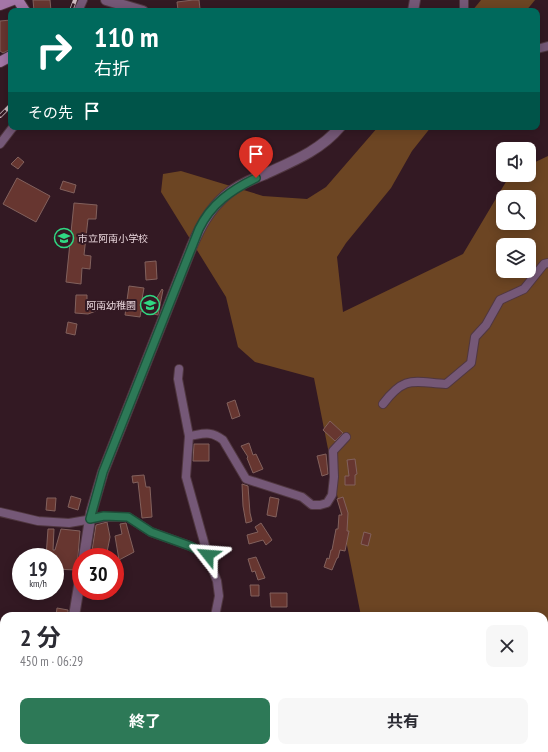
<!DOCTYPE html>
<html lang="ja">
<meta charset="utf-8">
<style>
body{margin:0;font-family:"PT Sans Narrow","Noto Sans JP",sans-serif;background:#f7f7f7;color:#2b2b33;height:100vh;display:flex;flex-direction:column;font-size:15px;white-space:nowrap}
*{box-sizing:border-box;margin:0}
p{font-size:13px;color:#7c7c81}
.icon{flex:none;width:22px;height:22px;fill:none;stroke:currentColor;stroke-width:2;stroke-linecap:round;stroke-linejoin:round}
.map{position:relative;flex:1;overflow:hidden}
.panel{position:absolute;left:0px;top:612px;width:548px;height:140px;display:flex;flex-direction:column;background:#fff;border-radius:12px 12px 0 0;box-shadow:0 2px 10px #0003}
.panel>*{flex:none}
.banner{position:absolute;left:8px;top:8px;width:532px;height:122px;border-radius:8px;box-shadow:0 2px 10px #0003;background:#00695c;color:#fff;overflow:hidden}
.fabs{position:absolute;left:496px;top:142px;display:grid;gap:8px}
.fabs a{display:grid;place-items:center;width:40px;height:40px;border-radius:8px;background:#fff;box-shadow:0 2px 10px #0003;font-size:20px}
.speed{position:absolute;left:12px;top:548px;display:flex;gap:8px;font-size:20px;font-weight:700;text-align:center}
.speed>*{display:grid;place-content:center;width:52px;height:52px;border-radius:50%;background:#fff;box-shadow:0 2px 10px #0003;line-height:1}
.speed small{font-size:10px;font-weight:400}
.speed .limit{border:6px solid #d22;background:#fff;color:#111}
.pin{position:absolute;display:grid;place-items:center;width:34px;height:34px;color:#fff;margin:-41px -17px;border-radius:50% 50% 50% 0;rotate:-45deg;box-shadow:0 0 4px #0007}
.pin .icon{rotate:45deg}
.me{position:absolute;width:44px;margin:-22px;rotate:298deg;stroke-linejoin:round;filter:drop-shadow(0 0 3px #0008)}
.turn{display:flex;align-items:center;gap:14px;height:84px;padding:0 20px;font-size:18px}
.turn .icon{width:52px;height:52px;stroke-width:2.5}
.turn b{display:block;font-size:28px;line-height:34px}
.then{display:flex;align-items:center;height:38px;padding:0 20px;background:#0003;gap:8px;font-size:15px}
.round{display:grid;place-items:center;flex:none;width:42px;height:42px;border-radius:8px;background:#f7f7f7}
.headline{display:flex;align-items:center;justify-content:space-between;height:68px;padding:0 20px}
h1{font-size:24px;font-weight:700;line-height:30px}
.cta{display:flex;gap:8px;margin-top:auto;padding:8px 20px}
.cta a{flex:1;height:46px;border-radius:8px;background:#2d7957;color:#fff;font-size:16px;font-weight:700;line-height:46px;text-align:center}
.cta a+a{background:#f7f7f7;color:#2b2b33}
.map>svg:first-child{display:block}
</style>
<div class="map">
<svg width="548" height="752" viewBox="0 0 548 752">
<rect width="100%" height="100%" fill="#331923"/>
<g fill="#6c4523" fill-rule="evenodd">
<polygon points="481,0 535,0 526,11 472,11"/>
<path d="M378 127H431L412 151 391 188 346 243 337 257 343 312 463 254 510 175H529V165L548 156V752H369L371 748H544V616H361L314 378 255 362 238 347 226 297 161 192 163 174 181 171 263 196 307 199 326 187ZM503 197H529V223H503ZM503 245H529V271H503Z"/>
</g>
<g fill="#673630" stroke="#82615d">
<polygon points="33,0 50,0 51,11 34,11"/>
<polygon points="193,0 199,0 200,9 178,10 177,2"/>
<polygon points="11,20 11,49 3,53 0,51 0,21"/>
<polygon points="18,157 24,162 18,169 11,164"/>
<polygon points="17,178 50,196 36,222 3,204"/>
<polygon points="63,181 76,185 74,193 60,189"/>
<polygon points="74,203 97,205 96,219 88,219 84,255 91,256 90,269 82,268 81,284 66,282"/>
<polygon points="156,261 157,279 146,280 145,262"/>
<polygon points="129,286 144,288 142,299 155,301 162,289 163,290 158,315 141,311 140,317 125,315"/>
<polygon points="76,295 87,295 87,305 93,303 96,311 88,314 75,313"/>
<polygon points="68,322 77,324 75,335 66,333"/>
<polygon points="235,400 240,416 232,419 227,403"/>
<polygon points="330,421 343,433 335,441 323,430"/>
<polygon points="249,443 253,455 256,454 263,469 253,473 247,458 248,457 241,446"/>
<polygon points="194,444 209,444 209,461 193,461"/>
<polygon points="326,454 328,474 322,476 317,456"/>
<polygon points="355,459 357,474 355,475 355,485 345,485 345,476 349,476 347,460"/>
<polygon points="144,475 146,487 150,487 152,517 142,518 138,482 133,483 132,476"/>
<polygon points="242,484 248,486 250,513 252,521 250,522 246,523 243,506"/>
<polygon points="71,496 81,499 78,510 68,507"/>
<polygon points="270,497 279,499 276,517 267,515"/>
<polygon points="343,497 348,513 347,531 349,531 345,551 340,550 338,558 337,558 332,570 324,567 327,558 329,559 331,550 332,550 336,529 338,529 339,515 342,515 337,499"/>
<polygon points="47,498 56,498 55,511 46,510"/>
<polygon points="107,522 110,537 106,557 91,557 96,525"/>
<polygon points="126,523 134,552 119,560 115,536 122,534 120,524"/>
<polygon points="261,523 272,540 266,545 263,540 249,544 247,535 258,532 255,527"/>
<polygon points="48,529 54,529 53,550 55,550 61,529 80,531 77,569 76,570 55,569 55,557 46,557"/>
<polygon points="364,532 371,534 368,546 361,544"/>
<polygon points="256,557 265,578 258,580 255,571 252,572 248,559"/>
<polygon points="250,585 259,585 259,596 251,596"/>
<polygon points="270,593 287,593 287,607 271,607"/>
<polygon points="57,608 68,610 68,616 56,616"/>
</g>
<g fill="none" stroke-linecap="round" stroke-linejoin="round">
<defs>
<g id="minor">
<polyline points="464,0 464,11"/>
<polyline points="78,11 83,0"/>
<polyline points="537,49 548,46"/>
<polyline points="0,144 13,127"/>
<polyline points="179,369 178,379 189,436 186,477 209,560 217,581 219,596 215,616"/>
<path d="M383 404C405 375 413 382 446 384L471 363 475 337 486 325 500 300 524 289 544 264 548 263"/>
<path d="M189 436C203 434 210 430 223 440L246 479 302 497 312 505H320L327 503 332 495 334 477 333 451 346 437"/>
<polyline points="0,512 38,521 69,523 104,517 128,517 151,532 190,546 208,555"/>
<polyline points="212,748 212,752"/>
</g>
<g id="tertiary">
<polyline points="106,0 143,11"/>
<polyline points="413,11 415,0"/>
<path d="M84 557 91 513 103 472 192 246C200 227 209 210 225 196 236 186 250 180 263 175 291 162 320 151 340 127"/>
<polyline points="74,616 81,574"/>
<polyline points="53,752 53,748"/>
</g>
<g id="secondary">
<polyline points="18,0 25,11"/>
<polyline points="0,5 13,0"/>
<polyline points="0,62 11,56"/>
</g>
</defs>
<use href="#minor" stroke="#503740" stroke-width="10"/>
<use href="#tertiary" stroke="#503740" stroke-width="12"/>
<use href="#secondary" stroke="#503740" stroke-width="12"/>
<use href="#minor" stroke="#755877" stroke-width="8"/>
<use href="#tertiary" stroke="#755877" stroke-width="10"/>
<use href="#secondary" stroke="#a476a7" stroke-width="10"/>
<defs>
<g id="rail">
<polyline points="71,11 75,0"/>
<polyline points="0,116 11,105"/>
</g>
</defs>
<use href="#rail" stroke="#cebac0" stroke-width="4"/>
<use href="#rail" stroke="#331923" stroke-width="2.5" stroke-dasharray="8" stroke-linecap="butt"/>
</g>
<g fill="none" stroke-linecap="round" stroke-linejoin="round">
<defs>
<path id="route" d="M208 555 190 546 151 532 128 517 104 516 90 519 103 472 199 229C211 204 231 190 256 178"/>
</defs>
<use href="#route" stroke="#1d4f39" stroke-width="10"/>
<use href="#route" stroke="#2d7957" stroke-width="7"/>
</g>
<defs>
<symbol id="school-ring" viewBox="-11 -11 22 22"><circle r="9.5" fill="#331923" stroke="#30d883" stroke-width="1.5"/><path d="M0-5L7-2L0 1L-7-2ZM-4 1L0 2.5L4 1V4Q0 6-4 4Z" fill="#30d883"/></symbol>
</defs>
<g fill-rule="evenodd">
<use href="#school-ring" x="53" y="227" width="22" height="22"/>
<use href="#school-ring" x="139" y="294" width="22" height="22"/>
</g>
<g text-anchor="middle" stroke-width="4" stroke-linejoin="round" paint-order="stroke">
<g font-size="10" fill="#e8d5db" stroke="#331923" text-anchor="start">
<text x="78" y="242">市立阿南小学校</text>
<text x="136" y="309" text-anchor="end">阿南幼稚園</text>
</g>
</g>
</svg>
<div class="fabs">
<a><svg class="icon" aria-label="sound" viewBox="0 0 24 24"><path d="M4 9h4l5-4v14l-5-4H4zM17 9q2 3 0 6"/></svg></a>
<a><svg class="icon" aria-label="search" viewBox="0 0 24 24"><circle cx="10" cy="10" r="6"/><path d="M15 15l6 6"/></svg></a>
<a><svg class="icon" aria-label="layers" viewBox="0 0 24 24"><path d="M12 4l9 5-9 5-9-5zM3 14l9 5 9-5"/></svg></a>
</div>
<div class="speed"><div>19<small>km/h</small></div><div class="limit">30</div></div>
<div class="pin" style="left:256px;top:178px;background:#d93025"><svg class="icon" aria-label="arrive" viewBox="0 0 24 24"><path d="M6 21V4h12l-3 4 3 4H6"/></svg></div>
<svg class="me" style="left:208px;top:555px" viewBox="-20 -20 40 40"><path d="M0-17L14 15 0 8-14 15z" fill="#2d7957" stroke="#fff" stroke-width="4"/></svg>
<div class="banner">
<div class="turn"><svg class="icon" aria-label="right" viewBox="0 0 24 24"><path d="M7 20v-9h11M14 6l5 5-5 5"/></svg><div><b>110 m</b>右折</div></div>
<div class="then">その先<svg class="icon" aria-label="arrive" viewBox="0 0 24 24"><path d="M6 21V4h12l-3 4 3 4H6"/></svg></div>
</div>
<section class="panel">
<div class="headline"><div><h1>2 分</h1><p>450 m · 06:29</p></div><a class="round"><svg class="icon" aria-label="close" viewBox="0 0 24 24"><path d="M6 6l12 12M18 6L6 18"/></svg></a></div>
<div class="cta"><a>終了</a><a>共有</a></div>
</section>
</div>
